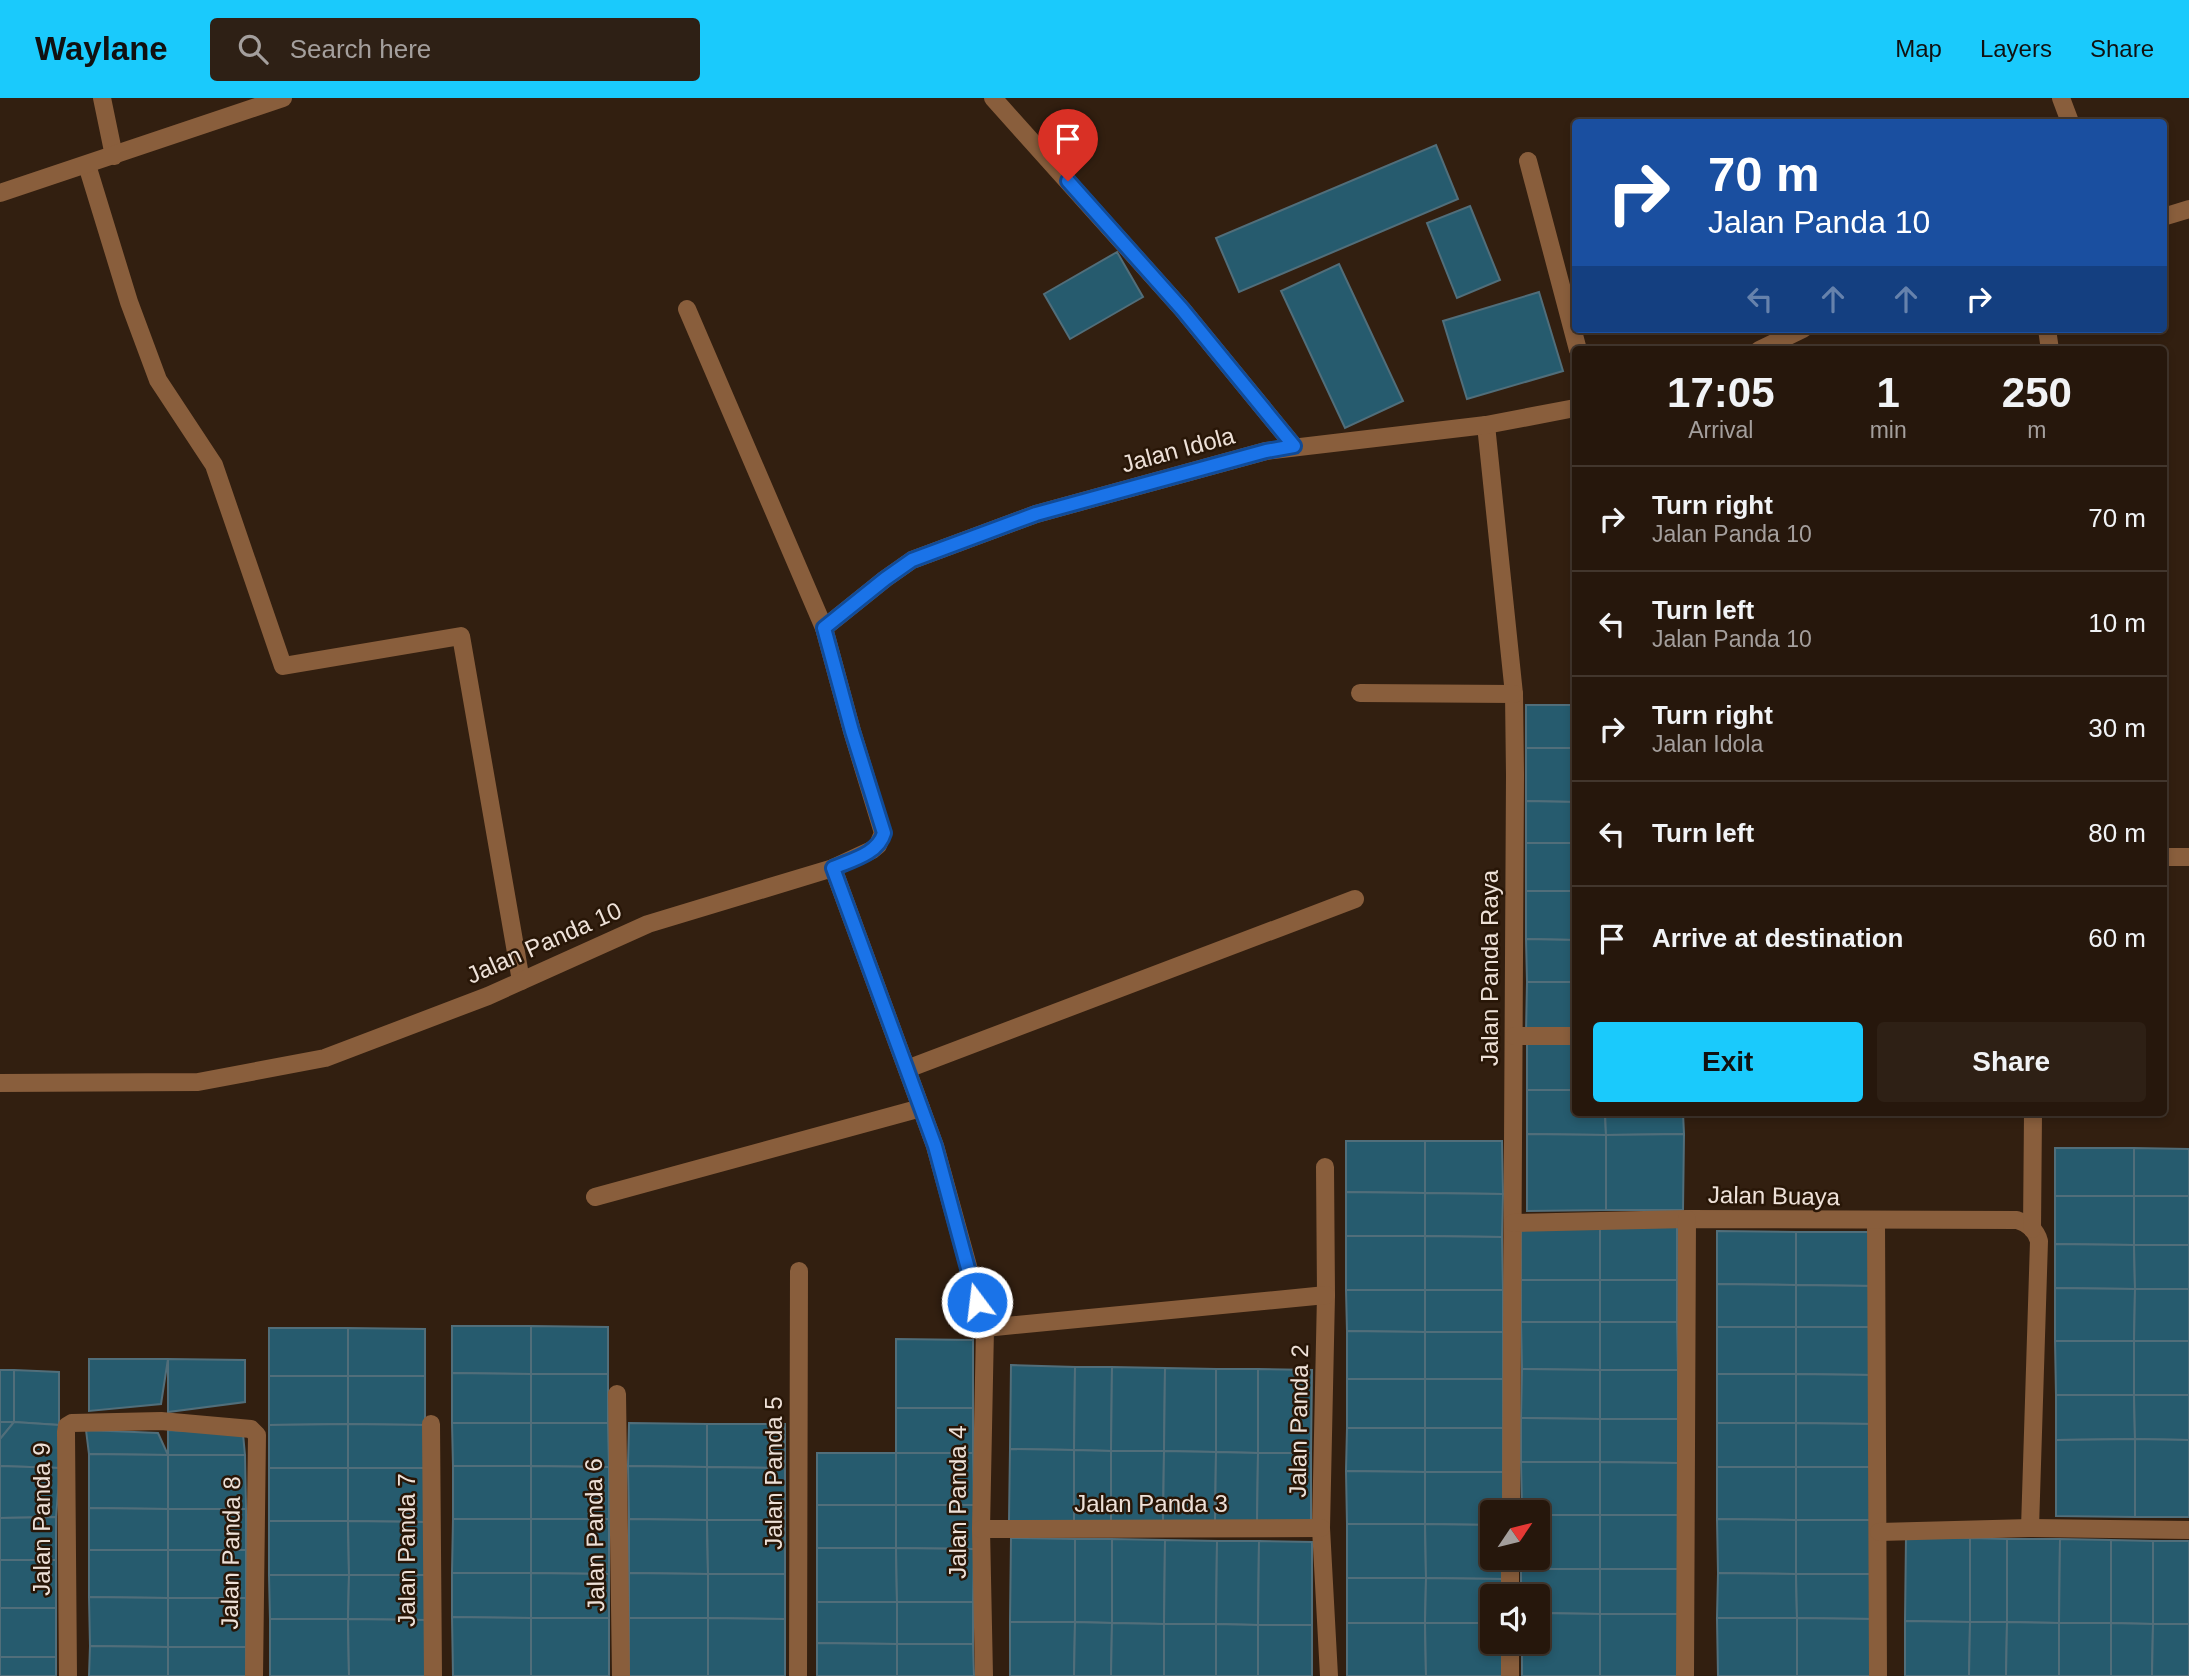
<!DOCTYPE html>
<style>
body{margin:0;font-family:Arial,sans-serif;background:#2e2015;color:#f1f3f6;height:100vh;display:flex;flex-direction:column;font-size:26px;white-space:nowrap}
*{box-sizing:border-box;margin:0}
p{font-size:23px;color:#a49f9d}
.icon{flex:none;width:38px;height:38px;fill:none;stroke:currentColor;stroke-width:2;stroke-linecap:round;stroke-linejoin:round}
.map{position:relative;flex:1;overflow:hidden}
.details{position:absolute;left:1572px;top:248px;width:595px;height:770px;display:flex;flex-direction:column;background:#26170c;border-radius:7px;box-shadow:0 4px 10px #0003,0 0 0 2px #42362d}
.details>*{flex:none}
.guide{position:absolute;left:1572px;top:21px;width:595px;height:214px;border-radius:7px;box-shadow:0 4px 10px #0003,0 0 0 2px #42362d;background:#1a4fa0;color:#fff;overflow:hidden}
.needle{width:46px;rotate:55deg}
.tools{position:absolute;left:1480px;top:1402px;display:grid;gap:14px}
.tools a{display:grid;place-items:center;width:70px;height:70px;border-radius:7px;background:#26170c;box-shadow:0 4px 10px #0003,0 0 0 2px #42362d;font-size:35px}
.pin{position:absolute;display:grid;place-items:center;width:60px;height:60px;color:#fff;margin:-72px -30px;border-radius:50% 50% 50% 0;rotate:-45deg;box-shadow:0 0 7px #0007}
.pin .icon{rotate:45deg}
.me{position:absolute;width:77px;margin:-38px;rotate:345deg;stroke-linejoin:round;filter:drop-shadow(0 0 5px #0008)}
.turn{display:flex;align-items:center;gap:24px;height:147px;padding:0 21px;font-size:32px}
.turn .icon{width:91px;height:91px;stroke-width:2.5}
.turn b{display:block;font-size:49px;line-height:60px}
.lanes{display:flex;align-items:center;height:66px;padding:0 21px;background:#0003;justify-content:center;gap:35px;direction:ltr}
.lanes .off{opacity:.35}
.eta{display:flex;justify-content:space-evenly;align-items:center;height:119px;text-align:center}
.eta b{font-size:42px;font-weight:800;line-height:49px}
.primary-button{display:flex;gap:14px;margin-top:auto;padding:14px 21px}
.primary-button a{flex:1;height:80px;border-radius:7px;background:#1acafc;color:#111;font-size:28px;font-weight:800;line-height:80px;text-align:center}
.primary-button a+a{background:#2e2015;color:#f1f3f6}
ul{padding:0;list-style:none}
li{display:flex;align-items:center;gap:21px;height:105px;padding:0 21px;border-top:2px solid #42362d}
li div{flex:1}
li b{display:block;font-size:26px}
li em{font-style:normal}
header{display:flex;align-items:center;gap:42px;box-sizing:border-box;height:98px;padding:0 35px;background:#1acafc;color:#111}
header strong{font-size:33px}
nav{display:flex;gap:38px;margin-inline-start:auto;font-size:24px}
.search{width:490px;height:63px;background:#2e2015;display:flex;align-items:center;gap:18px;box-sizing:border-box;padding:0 24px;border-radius:7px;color:#a49f9d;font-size:26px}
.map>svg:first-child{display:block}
</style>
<header>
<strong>Waylane</strong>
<div class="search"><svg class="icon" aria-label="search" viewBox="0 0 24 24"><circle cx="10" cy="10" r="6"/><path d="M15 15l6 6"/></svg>Search here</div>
<nav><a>Map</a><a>Layers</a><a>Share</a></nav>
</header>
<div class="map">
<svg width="2189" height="1578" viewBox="0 0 2189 1578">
<rect width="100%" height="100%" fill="#321f10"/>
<g fill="#265b6e" stroke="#516e7a" stroke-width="2">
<polygon points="1436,47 1458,101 1239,194 1216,140"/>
<polygon points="1470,108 1500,182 1457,200 1427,125"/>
<polygon points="1117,154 1143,199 1070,241 1044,196"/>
<polygon points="1339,166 1403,303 1345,330 1281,193"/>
<polygon points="1539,194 1563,273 1467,301 1443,223"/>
<rect x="1526" y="607" width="49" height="43"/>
<polygon points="1526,650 1575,650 1575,704 1526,703"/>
<polygon points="1526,703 1575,704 1575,745 1526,745"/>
<rect x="1526" y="745" width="49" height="48"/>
<polygon points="1526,793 1575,793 1575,842 1526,841"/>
<polygon points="1526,841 1575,842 1575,884 1527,884"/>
<polygon points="1527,884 1575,884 1575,935 1526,935"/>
<rect x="1527" y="941" width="48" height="51"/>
<polygon points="1527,992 1575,992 1575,1015 1605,1015 1606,1037 1527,1036"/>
<polygon points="1605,1015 1683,1015 1684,1036 1606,1037"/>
<polygon points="1527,1036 1606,1037 1606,1112 1527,1113"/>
<polygon points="1684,1036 1683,1112 1606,1112 1606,1037"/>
<polygon points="1346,1043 1425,1043 1425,1095 1346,1094"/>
<polygon points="1425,1043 1502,1043 1503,1096 1425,1095"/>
<rect x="2055" y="1050" width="79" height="48"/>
<polygon points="2134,1050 2189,1051 2189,1098 2134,1098"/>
<polygon points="1346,1094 1425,1095 1425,1138 1346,1138"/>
<polygon points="1425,1095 1503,1096 1502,1139 1425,1138"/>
<polygon points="2055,1098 2134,1098 2134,1147 2055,1146"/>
<rect x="2134" y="1098" width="55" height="49"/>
<polygon points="1600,1128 1600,1182 1521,1182 1521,1129"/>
<polygon points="1600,1128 1677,1129 1677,1182 1600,1182"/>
<polygon points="1717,1133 1796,1134 1796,1187 1717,1186"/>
<polygon points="1796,1134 1873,1134 1874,1188 1796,1187"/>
<rect x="1346" y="1138" width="79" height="54"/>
<polygon points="1425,1138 1502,1139 1503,1192 1425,1192"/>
<polygon points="2055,1146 2134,1147 2135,1191 2055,1190"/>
<polygon points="2134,1147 2189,1147 2189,1191 2135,1191"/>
<rect x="1521" y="1182" width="79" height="42"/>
<rect x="1600" y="1182" width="77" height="42"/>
<polygon points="1717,1186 1796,1187 1796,1229 1717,1229"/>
<polygon points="1796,1187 1874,1188 1874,1229 1796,1229"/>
<polygon points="2055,1190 2135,1191 2134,1243 2055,1243"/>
<polygon points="2135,1191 2189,1191 2189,1243 2134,1243"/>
<polygon points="1346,1192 1425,1192 1425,1234 1347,1233"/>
<rect x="1425" y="1192" width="78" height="42"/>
<polygon points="1521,1224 1600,1224 1600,1272 1522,1271"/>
<polygon points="1600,1224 1677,1224 1678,1272 1600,1272"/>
<polygon points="452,1228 531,1228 531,1276 452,1275"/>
<polygon points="531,1228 608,1229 608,1276 531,1276"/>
<rect x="1717" y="1229" width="79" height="47"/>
<polygon points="1796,1229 1874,1229 1873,1277 1796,1276"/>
<rect x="269" y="1230" width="79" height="48"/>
<polygon points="348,1230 425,1231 425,1278 348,1278"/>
<polygon points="1347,1233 1425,1234 1425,1281 1347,1281"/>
<rect x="1425" y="1234" width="78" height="47"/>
<polygon points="896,1241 973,1242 973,1310 896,1310"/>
<polygon points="2055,1243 2134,1243 2134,1297 2056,1297"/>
<rect x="2134" y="1243" width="55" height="54"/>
<polygon points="89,1261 168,1261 161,1306 89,1313"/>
<polygon points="168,1261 245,1262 245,1304 168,1314"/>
<polygon points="1011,1267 1075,1269 1074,1352 1010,1351"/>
<polygon points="1075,1269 1112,1269 1111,1353 1074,1352"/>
<polygon points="1112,1269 1165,1270 1164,1353 1111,1353"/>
<polygon points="1165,1270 1216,1271 1216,1354 1164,1353"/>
<polygon points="1216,1271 1258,1271 1258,1355 1216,1354"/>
<polygon points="1258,1271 1312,1272 1311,1355 1258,1355"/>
<polygon points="1522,1271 1600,1272 1600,1321 1521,1320"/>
<rect x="0" y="1272" width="14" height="52"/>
<polygon points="14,1272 59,1274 59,1327 14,1324"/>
<rect x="1600" y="1272" width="78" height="49"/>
<polygon points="452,1275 531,1276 531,1325 452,1325"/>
<rect x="531" y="1276" width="77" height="49"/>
<rect x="1717" y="1276" width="79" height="49"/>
<polygon points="1796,1276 1873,1277 1874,1326 1796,1325"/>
<polygon points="269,1278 348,1278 348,1326 269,1327"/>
<polygon points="348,1278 425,1278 425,1327 348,1326"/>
<rect x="1347" y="1281" width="78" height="49"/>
<rect x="1425" y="1281" width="78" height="49"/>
<polygon points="2056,1297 2134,1297 2135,1341 2056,1342"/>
<polygon points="2134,1297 2189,1297 2189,1342 2135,1341"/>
<rect x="896" y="1310" width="77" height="45"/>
<polygon points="1521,1320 1600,1321 1600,1364 1521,1364"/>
<polygon points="1600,1321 1678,1321 1678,1365 1600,1364"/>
<polygon points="0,1324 14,1324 0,1341"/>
<polygon points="14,1324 59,1327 60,1370 0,1368 0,1341"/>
<polygon points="452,1325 531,1325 531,1368 453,1368"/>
<polygon points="531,1325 608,1325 609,1369 531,1368"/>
<polygon points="629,1325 707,1326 707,1369 628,1368"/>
<rect x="1717" y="1325" width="79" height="44"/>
<polygon points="1796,1325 1874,1326 1873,1369 1796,1369"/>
<polygon points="348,1326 425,1327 426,1370 348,1370"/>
<polygon points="348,1326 348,1370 269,1370 269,1327"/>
<polygon points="707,1326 785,1326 785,1370 707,1369"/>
<polygon points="1347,1330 1425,1330 1425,1374 1346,1373"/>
<rect x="1425" y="1330" width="78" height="44"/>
<polygon points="86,1332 158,1335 168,1357 89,1356"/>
<polygon points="168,1332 243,1336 245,1357 168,1357"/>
<polygon points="2135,1341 2189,1342 2189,1419 2135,1419"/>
<polygon points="2135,1341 2135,1419 2056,1418 2056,1342"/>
<polygon points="1010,1351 1074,1352 1074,1423 1009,1423"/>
<polygon points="1074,1352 1111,1353 1111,1424 1074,1423"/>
<polygon points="1111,1353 1164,1353 1163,1425 1111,1424"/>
<polygon points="1164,1353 1216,1354 1215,1425 1163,1425"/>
<polygon points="1216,1354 1258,1355 1257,1426 1215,1425"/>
<rect x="817" y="1355" width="79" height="52"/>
<polygon points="896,1355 973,1355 974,1407 896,1407"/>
<polygon points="1258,1355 1311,1355 1311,1426 1257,1426"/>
<polygon points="89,1356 168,1357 168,1411 89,1410"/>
<polygon points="168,1357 245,1357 246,1411 168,1411"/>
<polygon points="1521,1364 1600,1364 1600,1417 1538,1417 1538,1414 1522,1414"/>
<polygon points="1600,1364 1678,1365 1678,1417 1600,1417"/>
<polygon points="0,1368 60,1370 56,1419 0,1420"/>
<rect x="453" y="1368" width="78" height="53"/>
<polygon points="531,1368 609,1369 609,1421 531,1421"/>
<polygon points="628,1368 707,1369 707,1422 629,1421"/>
<polygon points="707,1369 785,1370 785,1422 707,1422"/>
<polygon points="1717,1369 1796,1369 1796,1422 1717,1421"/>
<rect x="1796" y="1369" width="77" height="53"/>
<rect x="269" y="1370" width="79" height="53"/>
<polygon points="348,1370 426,1370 426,1424 348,1423"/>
<polygon points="1346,1373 1425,1374 1425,1426 1347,1426"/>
<polygon points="1425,1374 1503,1374 1503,1414 1493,1414 1493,1427 1425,1426"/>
<rect x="817" y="1407" width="79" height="43"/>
<polygon points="896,1407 974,1407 974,1451 896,1450"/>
<polygon points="89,1410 168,1411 168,1452 89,1452"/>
<rect x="168" y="1411" width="78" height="41"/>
<polygon points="1538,1417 1600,1417 1600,1471 1521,1471 1521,1460 1538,1460"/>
<rect x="1600" y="1417" width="78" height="54"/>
<polygon points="56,1419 56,1462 0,1462 0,1420"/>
<polygon points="453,1421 531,1421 531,1475 452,1475"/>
<polygon points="531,1421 609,1421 609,1476 531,1475"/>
<polygon points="629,1421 707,1422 708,1476 629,1475"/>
<polygon points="1717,1421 1796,1422 1796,1476 1718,1475"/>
<polygon points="707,1422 785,1422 785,1476 708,1476"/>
<polygon points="1796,1422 1873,1422 1874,1476 1796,1476"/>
<polygon points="269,1423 348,1423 349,1477 269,1477"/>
<polygon points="348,1423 426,1424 425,1477 349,1477"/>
<polygon points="1347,1426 1425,1426 1426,1480 1347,1480"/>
<polygon points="1425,1426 1493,1427 1493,1460 1503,1460 1503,1481 1426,1480"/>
<polygon points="1906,1439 1970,1440 1970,1524 1905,1523"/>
<polygon points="1011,1440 1075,1441 1075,1524 1010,1524"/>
<polygon points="1970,1440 2007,1441 2007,1524 1970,1524"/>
<polygon points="1075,1441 1112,1441 1112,1525 1075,1524"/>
<polygon points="1112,1441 1165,1442 1164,1526 1112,1525"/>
<polygon points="2007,1441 2060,1441 2059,1525 2007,1524"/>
<polygon points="2060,1441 2111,1442 2111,1525 2059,1525"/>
<polygon points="1165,1442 1217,1443 1216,1526 1164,1526"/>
<polygon points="2111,1442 2153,1443 2153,1526 2111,1525"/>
<polygon points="1217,1443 1259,1443 1258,1527 1216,1526"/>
<polygon points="1259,1443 1312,1444 1312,1527 1258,1527"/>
<rect x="2153" y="1443" width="36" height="83"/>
<polygon points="817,1450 896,1450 897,1504 817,1504"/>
<polygon points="896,1450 974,1451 973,1504 897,1504"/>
<polygon points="89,1452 168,1452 168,1500 89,1499"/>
<rect x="168" y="1452" width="78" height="48"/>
<rect x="0" y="1462" width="56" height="48"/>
<polygon points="1521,1471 1600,1471 1600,1516 1538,1515 1538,1498 1521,1498"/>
<rect x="1600" y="1471" width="78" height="45"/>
<polygon points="452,1475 531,1475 531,1520 452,1519"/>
<polygon points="531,1475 609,1476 609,1520 531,1520"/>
<polygon points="629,1475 708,1476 708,1520 629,1520"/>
<polygon points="1718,1475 1796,1476 1797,1520 1717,1520"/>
<polygon points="708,1476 785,1476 785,1521 708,1520"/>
<polygon points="1796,1476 1874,1476 1874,1521 1797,1520"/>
<polygon points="269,1477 349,1477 348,1521 270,1521"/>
<polygon points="349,1477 425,1477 426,1522 348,1521"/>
<polygon points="1347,1480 1426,1480 1425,1525 1347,1525"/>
<polygon points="1426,1480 1503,1481 1503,1498 1493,1498 1493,1525 1425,1525"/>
<polygon points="89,1499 168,1500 168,1549 90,1548"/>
<rect x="168" y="1500" width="78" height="49"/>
<polygon points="817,1504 897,1504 897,1546 817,1545"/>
<rect x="897" y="1504" width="76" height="42"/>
<rect x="0" y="1510" width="56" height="49"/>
<polygon points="1538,1515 1600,1516 1600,1578 1522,1578 1522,1544 1538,1544"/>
<rect x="1600" y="1516" width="78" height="62"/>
<polygon points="452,1519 531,1520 531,1578 453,1578"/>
<rect x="531" y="1520" width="78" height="58"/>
<rect x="629" y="1520" width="79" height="58"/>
<polygon points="708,1520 785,1521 785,1578 708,1578"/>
<polygon points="1717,1520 1797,1520 1797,1578 1718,1578"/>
<polygon points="1797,1520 1874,1521 1874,1578 1797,1578"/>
<polygon points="270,1521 348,1521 349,1578 270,1578"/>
<polygon points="348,1521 426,1522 426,1578 349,1578"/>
<polygon points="1905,1523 1970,1524 1969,1578 1905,1578"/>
<polygon points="1010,1524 1075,1524 1074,1578 1010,1578"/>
<polygon points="1075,1524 1112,1525 1111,1578 1074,1578"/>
<polygon points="1970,1524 2007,1524 2006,1578 1969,1578"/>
<polygon points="2007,1524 2059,1525 2059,1578 2006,1578"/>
<polygon points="1112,1525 1164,1526 1164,1578 1111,1578"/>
<polygon points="1347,1525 1425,1525 1426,1578 1347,1578"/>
<polygon points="1425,1525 1493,1525 1493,1544 1503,1544 1503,1578 1426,1578"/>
<rect x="2059" y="1525" width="52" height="53"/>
<polygon points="2111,1525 2153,1526 2152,1578 2111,1578"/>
<rect x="1164" y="1526" width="52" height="52"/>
<polygon points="1216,1526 1258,1527 1258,1578 1216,1578"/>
<polygon points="2153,1526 2189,1526 2189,1578 2152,1578"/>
<rect x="1258" y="1527" width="54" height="51"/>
<polygon points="817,1545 897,1546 897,1578 817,1578"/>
<polygon points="897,1546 973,1546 974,1578 897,1578"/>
<polygon points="90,1548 168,1549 168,1578 89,1578"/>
<rect x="168" y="1549" width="78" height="29"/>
<rect x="0" y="1559" width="56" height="19"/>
</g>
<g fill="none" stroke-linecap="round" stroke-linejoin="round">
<g stroke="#895e3c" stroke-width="18">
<polyline points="102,0 114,58"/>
<polyline points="993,0 1182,211 1294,348"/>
<polyline points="2061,0 2070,24"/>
<polyline points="1528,63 1578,252"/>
<polyline points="87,67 129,204 158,282 214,367 283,568 461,538 521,883"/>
<polyline points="0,95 283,0"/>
<polyline points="2163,119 2189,111"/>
<polyline points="2047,231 2050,252"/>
<polyline points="1759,252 1803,231"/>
<polyline points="1486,327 1514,596 1515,677 1511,1414"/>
<polyline points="824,530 885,481 912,462 1036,416 1266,353 1486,327 1575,310"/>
<polyline points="1360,595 1514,596"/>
<polyline points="2163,759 2189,759"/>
<polyline points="833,770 935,1048 985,1230 981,1431 984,1578"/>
<polyline points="1514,938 1575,938"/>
<polyline points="907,971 1355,801"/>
<polyline points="0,985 198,984 325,960 488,898 648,826 833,770 872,752 878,747 883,735 852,633 824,530 687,211"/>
<polyline points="1325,1069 1326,1197 1321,1430 1329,1578"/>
<polyline points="595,1099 921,1010"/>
<polyline points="1876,1123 1878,1578"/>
<path d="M1513 1125 1687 1121 2017 1122C2027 1125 2036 1132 2039 1143L2030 1430"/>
<polyline points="2032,1131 2033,1015"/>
<polyline points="985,1230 1326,1197"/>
<polyline points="617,1296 621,1578"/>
<polyline points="431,1326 433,1578"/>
<polyline points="981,1431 1321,1430"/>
<polyline points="1879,1434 2030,1430 2189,1432"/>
<polyline points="1510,1498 1510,1460"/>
<polyline points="68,1578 66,1334 67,1328 72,1325 161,1323 251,1331 257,1337 254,1578"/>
<polyline points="798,1578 799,1173"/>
<polyline points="1510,1578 1510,1544"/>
<polyline points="1685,1578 1687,1121"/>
</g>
</g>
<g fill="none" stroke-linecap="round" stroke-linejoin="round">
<defs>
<path id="route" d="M977 1204 935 1048 833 770C851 762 878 756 884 735L852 633 824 530 885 481 912 462 1036 416 1266 353 1294 348 1182 211 1068 83"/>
</defs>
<use href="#route" stroke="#114b97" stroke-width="18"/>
<use href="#route" stroke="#1a73e8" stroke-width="12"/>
</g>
<g text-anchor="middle" stroke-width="5" stroke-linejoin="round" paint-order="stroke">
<g font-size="24" fill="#eee1d8" stroke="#281607">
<text transform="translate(1178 352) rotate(-15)" y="8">Jalan Idola</text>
<text transform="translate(544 845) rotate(-24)" y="8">Jalan Panda 10</text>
<text transform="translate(1490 870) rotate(-90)" y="8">Jalan Panda Raya</text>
<text transform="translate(1774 1098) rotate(1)" y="8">Jalan Buaya</text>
<text transform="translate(1299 1323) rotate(-89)" y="8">Jalan Panda 2</text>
<text transform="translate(774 1375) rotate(-90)" y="8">Jalan Panda 5</text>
<text transform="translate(958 1404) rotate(-90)" y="8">Jalan Panda 4</text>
<text x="1151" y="1414">Jalan Panda 3</text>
<text transform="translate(42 1421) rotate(-90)" y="8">Jalan Panda 9</text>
<text transform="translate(595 1437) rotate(-91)" y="8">Jalan Panda 6</text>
<text transform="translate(407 1452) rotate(-90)" y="8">Jalan Panda 7</text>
<text transform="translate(231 1455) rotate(-89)" y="8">Jalan Panda 8</text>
</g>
</g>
</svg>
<div class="tools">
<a><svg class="needle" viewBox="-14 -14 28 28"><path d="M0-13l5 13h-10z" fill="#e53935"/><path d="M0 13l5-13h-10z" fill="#a49f9d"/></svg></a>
<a><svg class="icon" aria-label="sound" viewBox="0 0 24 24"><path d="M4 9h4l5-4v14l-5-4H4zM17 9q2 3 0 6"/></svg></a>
</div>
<div class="pin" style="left:1068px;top:83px;background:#d93025"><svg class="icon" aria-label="arrive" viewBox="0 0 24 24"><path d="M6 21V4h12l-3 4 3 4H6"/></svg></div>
<svg class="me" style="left:977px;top:1204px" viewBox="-20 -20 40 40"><circle r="17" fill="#1a73e8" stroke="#fff" stroke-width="3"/><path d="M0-11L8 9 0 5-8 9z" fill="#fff"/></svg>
<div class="guide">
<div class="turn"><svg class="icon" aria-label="right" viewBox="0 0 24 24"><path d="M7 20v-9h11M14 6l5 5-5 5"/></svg><div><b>70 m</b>Jalan Panda 10</div></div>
<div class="lanes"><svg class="icon off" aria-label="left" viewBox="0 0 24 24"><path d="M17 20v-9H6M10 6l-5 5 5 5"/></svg><svg class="icon off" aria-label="ahead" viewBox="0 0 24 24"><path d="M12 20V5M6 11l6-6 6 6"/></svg><svg class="icon off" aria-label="ahead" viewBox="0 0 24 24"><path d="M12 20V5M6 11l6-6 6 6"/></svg><svg class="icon" aria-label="right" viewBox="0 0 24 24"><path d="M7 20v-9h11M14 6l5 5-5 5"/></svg></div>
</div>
<section class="details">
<div class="eta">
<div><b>17:05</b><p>Arrival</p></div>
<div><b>1</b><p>min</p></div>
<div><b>250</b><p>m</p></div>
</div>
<ul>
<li><svg class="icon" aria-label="right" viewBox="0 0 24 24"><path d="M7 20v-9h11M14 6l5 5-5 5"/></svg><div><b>Turn right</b><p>Jalan Panda 10</p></div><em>70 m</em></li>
<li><svg class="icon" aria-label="left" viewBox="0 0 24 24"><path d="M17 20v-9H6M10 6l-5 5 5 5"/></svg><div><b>Turn left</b><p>Jalan Panda 10</p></div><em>10 m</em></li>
<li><svg class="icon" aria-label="right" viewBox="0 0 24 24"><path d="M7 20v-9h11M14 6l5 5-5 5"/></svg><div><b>Turn right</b><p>Jalan Idola</p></div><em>30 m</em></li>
<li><svg class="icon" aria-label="left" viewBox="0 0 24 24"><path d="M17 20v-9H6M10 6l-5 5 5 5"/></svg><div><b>Turn left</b></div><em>80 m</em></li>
<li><svg class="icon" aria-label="arrive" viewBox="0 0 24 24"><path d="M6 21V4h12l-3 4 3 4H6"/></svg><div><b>Arrive at destination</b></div><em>60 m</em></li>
</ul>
<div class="primary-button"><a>Exit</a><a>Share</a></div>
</section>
</div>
